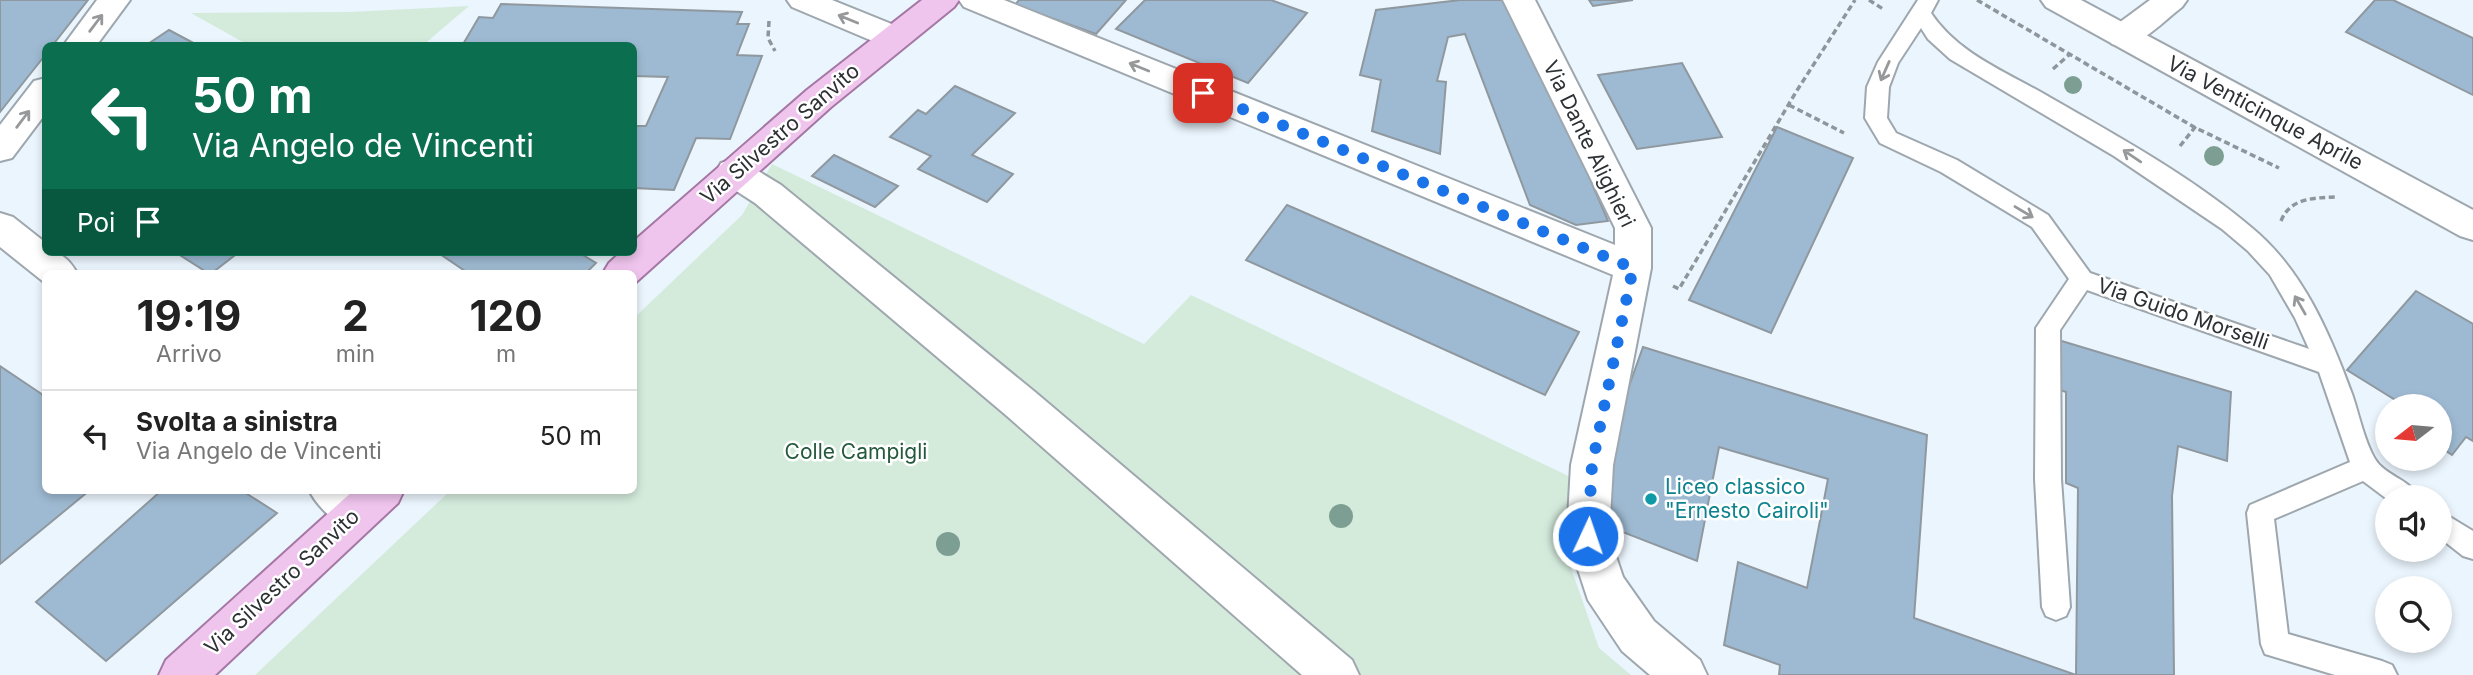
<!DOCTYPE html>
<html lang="it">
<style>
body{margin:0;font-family:Inter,sans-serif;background:#f6f6f6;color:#222;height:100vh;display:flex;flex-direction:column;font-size:26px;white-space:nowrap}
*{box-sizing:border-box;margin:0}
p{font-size:23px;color:#767676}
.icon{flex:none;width:38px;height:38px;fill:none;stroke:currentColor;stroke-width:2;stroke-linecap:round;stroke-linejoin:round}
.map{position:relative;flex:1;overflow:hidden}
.panel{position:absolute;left:42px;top:270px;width:595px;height:224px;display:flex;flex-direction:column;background:#fff;border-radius:10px;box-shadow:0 4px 10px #0003}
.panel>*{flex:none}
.guide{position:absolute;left:42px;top:42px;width:595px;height:214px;border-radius:10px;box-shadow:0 4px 10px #0003;background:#0b6e4f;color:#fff;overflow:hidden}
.needle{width:46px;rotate:254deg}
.tools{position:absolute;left:2375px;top:394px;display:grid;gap:14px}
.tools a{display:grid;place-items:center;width:77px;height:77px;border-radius:50%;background:#fff;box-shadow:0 4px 10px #0003;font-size:35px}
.pin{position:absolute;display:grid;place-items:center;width:60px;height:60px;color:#fff;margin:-30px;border-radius:14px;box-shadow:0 4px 10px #0006}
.me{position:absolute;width:77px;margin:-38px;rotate:3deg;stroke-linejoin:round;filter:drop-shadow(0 0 5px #0008)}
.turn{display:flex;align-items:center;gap:24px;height:147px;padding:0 35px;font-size:32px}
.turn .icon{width:91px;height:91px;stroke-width:2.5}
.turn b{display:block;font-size:49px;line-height:60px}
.then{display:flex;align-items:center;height:66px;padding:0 35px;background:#0003;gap:14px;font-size:26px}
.eta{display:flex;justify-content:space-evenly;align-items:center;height:119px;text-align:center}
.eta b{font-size:42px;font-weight:700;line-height:49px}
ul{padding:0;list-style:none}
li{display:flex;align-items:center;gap:21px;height:91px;padding:0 35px;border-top:2px solid #e0e0e0}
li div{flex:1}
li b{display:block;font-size:26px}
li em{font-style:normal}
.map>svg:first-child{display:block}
</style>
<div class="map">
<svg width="2473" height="675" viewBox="0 0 2473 675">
<rect width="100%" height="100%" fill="#ebf5fd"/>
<g fill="#d4ebdc">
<polygon points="469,6 422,46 248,45 191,13 350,12"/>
<polygon points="772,164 1144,344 1191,295 1583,483 1571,568 1599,648 1631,675 255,675 451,490 634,490 634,318 742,215"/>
</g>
<g fill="#9ebad2" stroke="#8f989f" stroke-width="2">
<polygon points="0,0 88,0 52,46 46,46 46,54 0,112"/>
<polygon points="1019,0 1126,0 1096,34 1015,5"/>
<polygon points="1145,0 1271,0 1307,13 1248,83 1116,29"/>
<polygon points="1460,0 1514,0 1608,221 1576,225 1530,205 1465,34 1448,37 1437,81 1446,82 1440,154 1372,131 1381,80 1360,75 1376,10"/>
<polygon points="1589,0 1633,0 1593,6"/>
<polygon points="2375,0 2393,0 2473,38 2473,95 2346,32"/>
<polygon points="501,4 742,12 737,24 749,24 737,55 762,56 730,139 696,138 674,190 634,188 634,126 646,126 668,77 634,76 634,46 462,46 479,17 493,18"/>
<polygon points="169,30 199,46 145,46"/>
<polygon points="1682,63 1722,137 1637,149 1598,75"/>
<polygon points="955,86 1015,113 972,155 1013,174 987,202 918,169 931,156 890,137 918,110 926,114"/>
<polygon points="1777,127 1853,158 1771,333 1689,300"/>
<polygon points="834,155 898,186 875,207 812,176"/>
<polygon points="1287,205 1579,332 1545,395 1246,260"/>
<polygon points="175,252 239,252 212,273 208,273"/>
<polygon points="437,252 578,252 596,263 586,273 468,273"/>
<polygon points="2416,291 2473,324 2473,441 2466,437 2452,455 2440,447 2440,406 2405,406 2347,370"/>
<polygon points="2055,339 2231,392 2227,461 2178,446 2172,496 2174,675 2076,675 2078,488 2066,483 2066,392 2054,388"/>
<polygon points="1643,347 1927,435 1914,618 2076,675 1779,675 1780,665 1724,645 1738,562 1807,588 1828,479 1719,447 1697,561 1589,519 1606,451"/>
<polygon points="0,366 46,397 46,490 90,490 0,564"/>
<polygon points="162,490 241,490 277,513 106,661 36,602"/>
</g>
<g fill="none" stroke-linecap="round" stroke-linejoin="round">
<defs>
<g id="service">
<path d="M1918 0H1938L1931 13C1959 55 2009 73 2051 98 2119 137 2192 177 2252 228 2303 270 2330 334 2352 394 2359 414 2364 441 2375 459 2385 476 2410 479 2418 497L2387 499 2363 481 2274 519 2288 634 2382 661 2392 665 2397 675H2335L2265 654 2261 644 2247 513 2250 505 2350 462 2319 372 2087 290 2060 330 2061 479 2070 607 2066 616 2056 620 2046 616 2042 607 2035 479 2036 328 2069 279 2032 227 1941 172 1880 143 1865 118 1867 87 1878 62ZM1921 28 1928 39 1950 59 2114 156 2222 229 2248 251 2270 275 2295 318 2309 349 2090 273 2048 215 1957 160 1896 133 1887 118 1889 87 1898 63Z"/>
<polygon points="2440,511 2473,531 2473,559 2463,556 2440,538"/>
</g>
<g id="minor">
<polygon points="97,0 130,0 96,46 63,46"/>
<polygon points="787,0 832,0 904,29 909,37 904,45 893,48 882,45 792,7"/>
<polygon points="959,0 1004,0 1615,245 1615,228 1503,0 1535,0 1651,228 1651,268 1613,465 1609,536 1623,577 1654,621 1700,660 1707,675 1650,675 1622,651 1588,600 1567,536 1571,465 1613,275 964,7"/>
<path d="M2150 0H2187L2182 7C2162 22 2138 51 2112 44L2107 36 2112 28Z"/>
<polygon points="46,78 46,113 12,158 0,161 0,125 34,81"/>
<polygon points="733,159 745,163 781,185 1035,392 1352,660 1359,675 1302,675 1007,416 755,203 721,181 716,172 721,163"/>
<path d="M0 213 13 217 46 243V252C61 252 69 259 77 273H46L45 283 0 247Z"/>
<path d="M309 490C340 490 364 480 379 512L373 525C368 527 361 530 356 530 338 528 317 506 309 490Z"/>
</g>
<polygon id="tertiary" points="2041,0 2081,0 2473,210 2473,240 2460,236 2046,7"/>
<g id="primary">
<polygon points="922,0 959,0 954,7 831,107 635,283 634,273 603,273 609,263 621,252 634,252 634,241 807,90"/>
<polygon points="354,490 404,490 398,503 215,675 159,675 166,660"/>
</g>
</defs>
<use href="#service" stroke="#9ea7ae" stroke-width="4"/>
<use href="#minor" stroke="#9ea7ae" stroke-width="4"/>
<use href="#tertiary" stroke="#9ea7ae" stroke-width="4"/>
<use href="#primary" stroke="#a477a4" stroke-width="4"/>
<g stroke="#8e969b" stroke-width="3.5" stroke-dasharray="6 3.5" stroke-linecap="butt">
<polyline points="1869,0 1883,9"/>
<polyline points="1977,0 2194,127 2279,168"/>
<polyline points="769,21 768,38 775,51"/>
<polyline points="2053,69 2070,54"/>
<polyline points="1789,105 1844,133"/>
<polyline points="2180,146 2196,126"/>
<path d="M2281 221C2290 198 2313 198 2335 197"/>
<polyline points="1673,286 1679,289 1796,92 1855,0"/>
</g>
<use href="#service" fill="#fff" fill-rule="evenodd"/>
<use href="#minor" fill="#fff" fill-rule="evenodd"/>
<use href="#tertiary" fill="#fff" fill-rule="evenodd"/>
<use href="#primary" fill="#efc4ed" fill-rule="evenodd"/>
</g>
<g fill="#7d9f93">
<circle cx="2073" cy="85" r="9"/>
<circle cx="2214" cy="156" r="10"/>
<circle cx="1341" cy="516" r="12"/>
<circle cx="948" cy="544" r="12"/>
</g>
<defs><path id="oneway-shaft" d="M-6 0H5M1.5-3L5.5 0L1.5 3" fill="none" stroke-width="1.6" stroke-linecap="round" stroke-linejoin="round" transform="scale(1.75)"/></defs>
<g stroke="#96989a">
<use href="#oneway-shaft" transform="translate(848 19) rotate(-158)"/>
<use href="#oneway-shaft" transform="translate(96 23) rotate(-53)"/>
<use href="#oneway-shaft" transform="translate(1139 67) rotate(-158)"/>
<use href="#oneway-shaft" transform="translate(1885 71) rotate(114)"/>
<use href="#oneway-shaft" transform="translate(23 119) rotate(-53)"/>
<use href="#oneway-shaft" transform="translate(2132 156) rotate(-146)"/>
<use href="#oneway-shaft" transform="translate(2024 212) rotate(31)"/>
<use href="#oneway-shaft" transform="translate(2300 305) rotate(-120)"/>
</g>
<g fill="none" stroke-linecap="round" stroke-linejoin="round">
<polyline stroke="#1a73e8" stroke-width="12" stroke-dasharray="0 21.6" points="1203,93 1633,268 1592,465 1588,536"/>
</g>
<circle fill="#0f9aa8" stroke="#fff" stroke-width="2.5" cx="1651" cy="499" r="7"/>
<g text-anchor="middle" stroke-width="5" stroke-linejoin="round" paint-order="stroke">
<g font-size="21" fill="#2d3134" stroke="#fff">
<text transform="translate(2265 113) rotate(28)" y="7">Via Venticinque Aprile</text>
<text transform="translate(780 134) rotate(-41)" y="7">Via Silvestro Sanvito</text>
<text transform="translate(1589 144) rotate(64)" y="7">Via Dante Alighieri</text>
<text transform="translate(2183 314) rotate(19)" y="7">Via Guido Morselli</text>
<text transform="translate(282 582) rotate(-43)" y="7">Via Silvestro Sanvito</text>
</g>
<g font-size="21" fill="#23593c" stroke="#fff">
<text x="856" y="459">Colle Campigli</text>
</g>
<g font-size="21" fill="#0d838f" stroke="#fff" text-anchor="start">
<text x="1665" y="494">Liceo classico<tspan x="1665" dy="24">"Ernesto Cairoli"</tspan></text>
</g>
</g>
</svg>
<div class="tools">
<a><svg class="needle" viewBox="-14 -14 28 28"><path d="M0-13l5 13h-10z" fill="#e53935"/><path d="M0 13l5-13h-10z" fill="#767676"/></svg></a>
<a><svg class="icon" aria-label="sound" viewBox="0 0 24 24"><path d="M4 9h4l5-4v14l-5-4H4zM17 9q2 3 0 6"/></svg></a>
<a><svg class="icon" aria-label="search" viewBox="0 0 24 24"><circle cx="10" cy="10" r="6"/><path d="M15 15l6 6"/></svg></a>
</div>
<div class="pin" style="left:1203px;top:93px;background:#d93025"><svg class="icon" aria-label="arrive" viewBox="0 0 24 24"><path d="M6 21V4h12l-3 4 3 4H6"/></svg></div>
<svg class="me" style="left:1588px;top:536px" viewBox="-20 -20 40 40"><circle r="17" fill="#1a73e8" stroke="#fff" stroke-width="3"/><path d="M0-11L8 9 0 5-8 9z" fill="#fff"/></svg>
<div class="guide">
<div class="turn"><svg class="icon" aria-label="left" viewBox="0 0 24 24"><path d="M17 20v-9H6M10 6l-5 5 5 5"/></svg><div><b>50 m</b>Via Angelo de Vincenti</div></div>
<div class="then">Poi<svg class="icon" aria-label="arrive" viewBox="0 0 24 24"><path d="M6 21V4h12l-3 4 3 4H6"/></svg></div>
</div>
<section class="panel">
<div class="eta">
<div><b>19:19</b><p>Arrivo</p></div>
<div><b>2</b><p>min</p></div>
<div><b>120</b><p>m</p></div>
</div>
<ul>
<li><svg class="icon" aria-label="left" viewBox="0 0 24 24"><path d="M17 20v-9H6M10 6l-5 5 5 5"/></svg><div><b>Svolta a sinistra</b><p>Via Angelo de Vincenti</p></div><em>50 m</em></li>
</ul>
</section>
</div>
